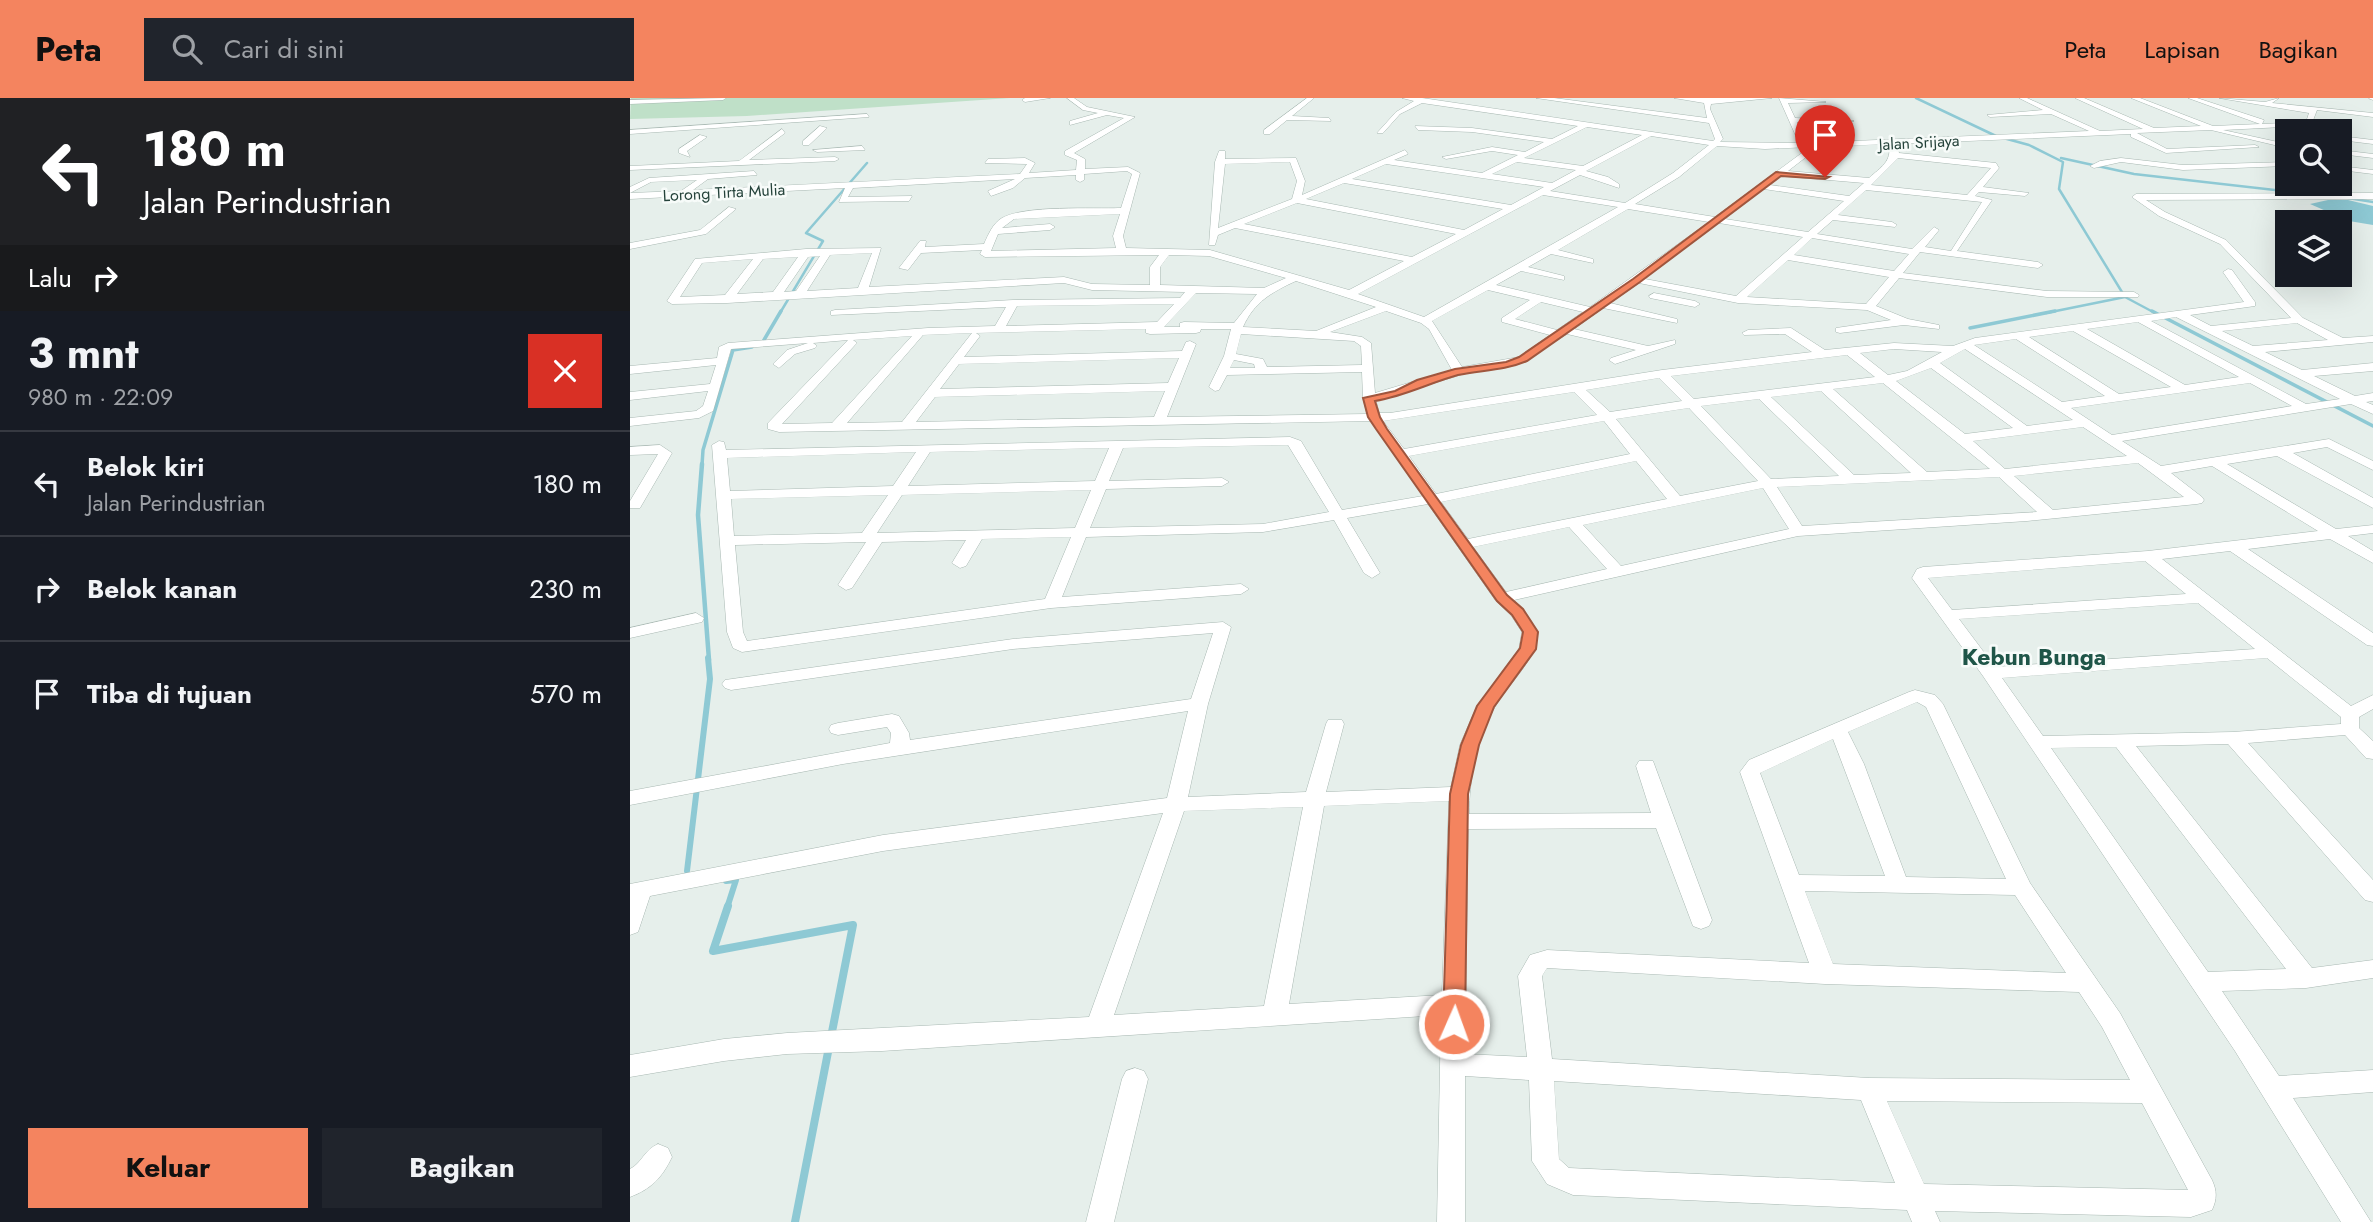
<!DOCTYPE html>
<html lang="id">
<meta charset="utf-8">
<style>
body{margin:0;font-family:Jost,sans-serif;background:#20242c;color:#f1f3f6;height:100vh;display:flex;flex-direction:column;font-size:26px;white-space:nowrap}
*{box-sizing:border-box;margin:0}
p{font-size:23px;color:#9ea1a6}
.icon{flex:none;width:38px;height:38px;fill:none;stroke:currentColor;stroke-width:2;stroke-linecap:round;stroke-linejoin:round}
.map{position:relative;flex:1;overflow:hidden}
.details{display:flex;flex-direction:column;background:#171b24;width:630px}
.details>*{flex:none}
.top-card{background:#202124;color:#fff;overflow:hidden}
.fabs{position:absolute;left:1645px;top:21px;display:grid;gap:14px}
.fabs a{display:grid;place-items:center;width:77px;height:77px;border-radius:0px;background:#171b24;box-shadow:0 7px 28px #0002;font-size:35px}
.pin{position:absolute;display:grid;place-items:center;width:60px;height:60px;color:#fff;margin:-72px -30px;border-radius:50% 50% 50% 0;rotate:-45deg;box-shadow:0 0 7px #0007}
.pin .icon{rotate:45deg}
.me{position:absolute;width:77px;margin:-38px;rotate:2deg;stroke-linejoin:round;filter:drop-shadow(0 0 5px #0008)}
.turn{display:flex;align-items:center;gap:24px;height:147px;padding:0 28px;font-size:32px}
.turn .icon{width:91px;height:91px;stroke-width:2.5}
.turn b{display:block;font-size:49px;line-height:60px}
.then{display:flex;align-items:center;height:66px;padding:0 28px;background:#0003;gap:14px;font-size:26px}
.round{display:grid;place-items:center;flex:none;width:74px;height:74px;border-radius:0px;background:#20242c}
.overview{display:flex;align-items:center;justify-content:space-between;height:119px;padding:0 28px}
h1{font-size:42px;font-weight:700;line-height:52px}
.action{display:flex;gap:14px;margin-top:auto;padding:14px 28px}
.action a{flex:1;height:80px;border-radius:0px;background:#f4845f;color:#111;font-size:28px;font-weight:700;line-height:80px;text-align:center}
.action a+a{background:#20242c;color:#f1f3f6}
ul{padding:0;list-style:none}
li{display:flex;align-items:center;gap:21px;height:105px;padding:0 28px;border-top:2px solid #363941}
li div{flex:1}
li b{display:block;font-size:26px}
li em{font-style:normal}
header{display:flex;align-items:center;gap:42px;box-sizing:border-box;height:98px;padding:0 35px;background:#f4845f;color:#111}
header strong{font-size:33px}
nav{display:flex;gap:38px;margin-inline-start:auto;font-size:24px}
.search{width:490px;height:63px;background:#20242c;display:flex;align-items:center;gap:18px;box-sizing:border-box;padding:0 24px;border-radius:0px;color:#9ea1a6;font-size:26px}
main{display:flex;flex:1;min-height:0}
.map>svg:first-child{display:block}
</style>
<header>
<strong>Peta</strong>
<div class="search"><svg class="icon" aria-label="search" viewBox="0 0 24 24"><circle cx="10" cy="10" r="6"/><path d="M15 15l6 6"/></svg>Cari di sini</div>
<nav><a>Peta</a><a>Lapisan</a><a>Bagikan</a></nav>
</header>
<main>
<section class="details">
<div class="top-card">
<div class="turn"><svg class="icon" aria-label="left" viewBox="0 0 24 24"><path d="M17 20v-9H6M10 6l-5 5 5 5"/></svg><div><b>180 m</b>Jalan Perindustrian</div></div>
<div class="then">Lalu<svg class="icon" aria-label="right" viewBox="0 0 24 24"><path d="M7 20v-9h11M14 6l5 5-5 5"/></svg></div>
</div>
<div class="overview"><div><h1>3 mnt</h1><p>980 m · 22:09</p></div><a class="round" style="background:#d93025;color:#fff"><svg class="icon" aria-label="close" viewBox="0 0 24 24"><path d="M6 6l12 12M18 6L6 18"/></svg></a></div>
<ul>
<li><svg class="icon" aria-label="left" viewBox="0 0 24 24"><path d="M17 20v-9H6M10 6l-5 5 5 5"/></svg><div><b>Belok kiri</b><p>Jalan Perindustrian</p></div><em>180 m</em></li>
<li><svg class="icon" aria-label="right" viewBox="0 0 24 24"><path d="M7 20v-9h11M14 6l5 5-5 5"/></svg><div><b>Belok kanan</b></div><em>230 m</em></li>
<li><svg class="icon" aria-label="arrive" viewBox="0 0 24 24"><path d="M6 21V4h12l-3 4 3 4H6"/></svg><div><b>Tiba di tujuan</b></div><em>570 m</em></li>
</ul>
<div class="action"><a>Keluar</a><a>Bagikan</a></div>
</section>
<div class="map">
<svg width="1743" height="1124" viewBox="0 0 1743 1124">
<rect width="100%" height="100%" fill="#e6efeb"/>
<polygon fill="#bfe0c8" points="1,0 380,0 117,18 0,21"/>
<polygon fill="#8ec9d4" points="1698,102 1718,102 1743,108 1743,127 1719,123 1680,106"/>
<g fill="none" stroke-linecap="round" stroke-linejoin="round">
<g stroke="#8ec9d4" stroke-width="2.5">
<polyline points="1286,0 1366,38 1399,47 1433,64 1429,91 1495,199 1525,215"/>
<polyline points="1431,60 1504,76 1681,96"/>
<polyline points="1718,100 1743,104"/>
<polyline points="150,215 193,143 176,135 237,65"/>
<polyline points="1416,215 1495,199"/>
</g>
<g stroke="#8ec9d4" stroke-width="3.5">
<polyline points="1522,213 1743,328"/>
<polyline points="1340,230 1425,213"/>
<polyline points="131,247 151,213"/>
<polyline points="72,367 73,352 103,252 122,249"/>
</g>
<polyline stroke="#8ec9d4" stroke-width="4.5" points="72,366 68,417 79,562"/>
<g stroke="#8ec9d4" stroke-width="6">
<polyline points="57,773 80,581 78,560"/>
<polyline points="96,783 106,782 97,810"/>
</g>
<g stroke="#8ec9d4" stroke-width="8">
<polyline points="98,808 83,853 223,827 201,939"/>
<polyline points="165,1124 199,949"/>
</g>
<defs>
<g id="street">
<polygon points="96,0 93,2 0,6 0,2"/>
<polygon points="420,0 395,4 392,2 395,0"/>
<path d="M437 0H444L457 9 505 19 444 55 455 61V71L498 69 510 75 493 138 496 150 580 152 719 192 774 163 605 130 588 137 585 147H579L585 64 589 53H595V61L666 60 675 83 672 97 775 52 778 56 764 62 852 75 888 57 862 53 816 61 812 59 862 49 895 54 914 44 842 34 788 32 785 28 842 30 922 41 948 28 792 5 770 16 753 35H747L766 14 784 3 772 0H792L1083 43 1085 41 1079 25 906 0H924L1077 20 1074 5 1044 0H1142L1081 6 1080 11 1093 41 1090 44 1169 45 1149 0 1196 4 1158 5 1165 20 1224 23 1167 24 1177 45 1459 33 1421 16 1360 19 1357 17 1413 12 1389 0H1397L1470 33 1513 31 1445 0H1454L1524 30 1571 28 1501 0H1510L1583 28 1630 26 1558 0H1567L1634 22 1632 26 1676 24 1679 15 1589 0 1635 4 1649 0 1642 5 1743 15V19L1687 12 1679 33H1673L1674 28 1593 32 1657 46V50L1581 32 1507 35 1537 51 1625 47 1629 49 1536 55 1501 39V36L1267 46 1269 55 1366 65 1369 70 1353 89 1399 95 1395 98 1349 94 1345 98 1362 102 1327 153 1408 164 1413 167 1408 170 1290 154 1273 175 1417 193 1504 194 1509 197 1508 199H1417L1269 180 1246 208 1278 221 1309 227V231L1274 227 1210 235 1206 234V230L1261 222 1237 212 1108 205 1009 185 980 205 1047 221V225L973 210 944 231 1018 248 1045 242V246L985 266 979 262 981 260 1006 252 937 236 889 266 833 276 746 303 749 315H760L1032 272 1182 254 1155 236 1114 237 1112 235 1118 232 1161 230 1195 252 1264 245 1323 248 1345 240 1614 204 1593 174 1598 171 1602 172 1625 204V208L1560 217 1581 228 1661 220 1590 146 1529 118 1502 99 1506 96 1743 95V101L1516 102 1535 114 1596 142 1673 220 1713 240 1743 238V244L1635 254 1672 272 1743 265V273L1684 278 1725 298 1743 295V303L1736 304 1743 307V316L1721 306 1492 343 1531 368 1699 341 1743 363V372L1697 349 1663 355 1743 400V410L1647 358 1597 366 1706 431 1743 427V435L1718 438 1743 453V465L1700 441 1618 451 1743 535V548L1737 547 1600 453 1532 461 1721 608 1743 597V611L1729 619V630L1743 643V661L1736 660 1715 637 1618 645 1743 782V804L1735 802 1598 646 1506 648 1682 870 1743 862V880L1676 890 1592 893 1649 978 1743 972V994L1663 1000 1741 1124H1711L1605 953 1353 578 1282 480 1287 471 1293 469 1518 453 1688 433 1582 368 1541 375 1572 399 1574 402 1572 405 1567 406 1397 423 1168 438 884 502 908 534C905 564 881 582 866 607 847 638 839 681 839 716L1021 715 1006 668 1009 663H1023L1082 822 1079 828 1071 831 1063 828 1026 730 838 731 835 956 897 959 888 878 900 857 917 852 1179 865 1110 674 1119 662 1279 594 1285 592 1305 597 1313 606 1400 785 1490 915 1582 1082C1587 1093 1587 1101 1582 1112L1561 1119 1305 1113 1310 1124H1282L1277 1112 943 1097 917 1086 902 1063 899 982 835 978V1124H807L811 917 252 953 157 956 94 963 0 979V957L94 941 157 935 459 919 533 715 253 753 20 798 8 834 0 837V786L253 737 537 700 558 613 213 666 0 707V693L260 645 261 635 257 629 208 637 201 635 199 631 201 627 208 625 262 616 269 618 279 635 280 642 561 601 583 535 383 551 101 592 95 590 92 586 95 582 383 541 593 524 601 529 578 606 558 699 676 694 696 626 698 622H712L714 626 696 694 821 689 830 647 847 608 889 551 892 534 881 517 866 503 798 406 717 420 750 475 742 480 734 475 704 422 633 434 456 439 432 499 611 486 619 491 611 496 421 510 112 554 103 550 97 534 82 347 89 343 94 344 96 352 660 339 671 343 712 412 793 398 741 323 149 334 138 331V325L218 242 183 245 187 248 185 250 165 256 149 270 143 266 157 252 178 245 101 251 83 313 69 320 0 328V320L66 313 73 308 78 293 0 302V294L80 286 86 267 0 276V268L87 260 89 249 98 245 298 230 365 228 376 209 201 217V213L205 212 383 202 550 200 555 194 462 192 434 185 97 205 42 206 37 203 65 161 176 151 251 150 239 189 434 179 462 186 520 187V169L529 157 355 159 350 156 352 152 291 155 278 172 269 170 290 143H296L295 149 354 146C358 137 363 125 372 120 395 107 463 111 491 110L502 76 497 73 454 76V82L450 84 446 82V77L395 80 383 90 361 98 358 93 385 81 223 90 218 99 282 98 279 103 209 104 215 90 0 101V89L19 80 124 73 127 77 78 81 63 92 390 76 397 66 355 65 358 61 395 60 405 65 399 75 446 72 447 62 435 57V53L494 20 477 17 440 27V23L468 15 453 12ZM957 29 1012 37 953 68 894 60ZM1021 38 1079 47 1043 75 995 105 920 93 950 77 989 90V86L978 79 956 73ZM1259 46C1262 64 1251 69 1239 80L1158 73 1189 49ZM1087 48 1135 51 1180 49 1085 119 1005 106 1049 79ZM1268 60 1361 70 1337 97 1241 87ZM660 64 667 83 662 101 588 130 595 66ZM887 64 946 72 922 85 862 76ZM756 66 914 89 881 107 722 81ZM1152 78 1234 85 1219 98 1140 87ZM67 82 51 93 0 95 21 84ZM714 85 873 111 834 132 676 101ZM1134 91 1214 103 1178 134 1095 121ZM1236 92 1352 104 1321 153 1295 149 1309 132 1304 129 1282 151 1187 136 1203 122 1265 129 1267 127 1262 124 1208 117ZM913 97 988 109 794 219 728 196ZM667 105 826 136 782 159 614 126ZM998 111 1079 124 960 209 866 187 891 173 934 182V178L898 169 921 156 963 165V161L928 152ZM490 116 483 138 486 150 361 153 368 136 420 132 425 129 420 126 372 130 384 121ZM1089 125 1173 139 1106 198 1015 181ZM1182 140 1279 156 1264 173 1164 157ZM242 155 228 190 177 193 200 157ZM539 157 579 158 656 180 634 190 530 187V169ZM190 158 166 193 154 194 178 159ZM168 159 143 194 107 196 133 161ZM123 161 95 197 50 199 72 165ZM1158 162 1259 179 1236 206 1117 199ZM666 183 746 209 686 233 613 229C624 204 642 194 666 183ZM858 192 900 202 872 220V224L920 237 889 259 832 269 802 223ZM566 195 627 196 604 225 554 224 550 225V229H534ZM911 204 953 214 927 232 885 221ZM544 206 527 224 376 228 387 208ZM756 213 791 225 799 231 822 272 745 295 741 245 732 239 700 234ZM1546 219 1710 301 1676 306 1521 223ZM1508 224 1609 279 1555 287 1457 231ZM1667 225 1698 242 1623 248 1592 233ZM516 231V235L520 236 566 235 570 234 571 231H601L594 258 579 289 585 293 589 292 597 277 732 274 733 300 737 316 537 319 566 246 560 243 556 244 552 253 334 259 350 238 346 235ZM1443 233 1541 289 1489 296 1399 239ZM342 235 272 324 217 325 293 237ZM611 236 724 243 731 248 732 267 637 269 633 261 606 256ZM282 238 202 325 152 326 225 247 227 245 223 242ZM1386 241 1475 298 1432 304 1344 247ZM1264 251 1312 254 1277 273 1258 277 1230 255ZM1335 251 1443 322 1397 328 1310 265ZM1217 257 1245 279 1064 301 1041 278ZM549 260 538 285 310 291 329 266ZM604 262 624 266 625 270H600ZM1301 270 1383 330 1335 336 1266 283ZM1029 280 1052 303 980 314 956 292ZM1253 285 1360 371 1297 374 1203 291ZM1620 285 1662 308 1482 337 1441 310ZM535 293 524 319 286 324 305 299ZM1191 293 1192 294 1281 375 1224 377 1141 299ZM944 294 967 317 774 351 753 323ZM1129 301 1209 378 1141 381 1071 308ZM1059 310 1128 383 1050 398 986 321ZM974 323 1000 356 806 396 779 358ZM1453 329 1497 358 1375 371 1343 343ZM658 347 699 414 633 426 460 430 476 391 592 388 599 384 592 380 479 383 493 350ZM479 350 465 383 278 388 300 354ZM286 354 263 388 100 393 97 360ZM1006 363 1037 401 838 441 811 404ZM1508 365 1554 399 1423 412 1384 378ZM1369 379 1407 414 1172 428 1147 389ZM1133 390 1159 431 991 468 953 427ZM461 392 445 430 247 435 272 397ZM258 397 232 435 104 438 101 401ZM939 429 977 471 876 494 843 449ZM441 439 415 501 117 543 113 534 105 447 236 444 208 487 216 492 222 490 252 444 336 442 322 465 330 470 336 468 352 441ZM1515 463 1556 496 1322 512 1298 480ZM1568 505 1625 551 1365 569 1329 521ZM1637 560 1711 619V626L1603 634 1413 638 1372 580ZM1287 604 1296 609 1376 781 1276 779 1234 666 1218 634ZM1203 641 1255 778 1169 777 1130 675ZM1486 649 1656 871 1578 874 1421 650ZM819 703 812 897 659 906 694 708ZM673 709 634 908 484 917 554 713ZM1175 793 1385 797 1436 875 1203 866ZM917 870 1195 886 1449 894 1472 929 1500 982 1239 980 922 961 912 878ZM924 983 1231 1002 1265 1085 939 1070 929 1061ZM1257 1003 1512 1005 1558 1092 1294 1086Z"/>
<polygon points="677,0 684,0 662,18 699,20 701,23 657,22 640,36 634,36 634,32"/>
<polygon points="1739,0 1743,0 1743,2 1740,1"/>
<polygon points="237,16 239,19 0,36 0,32"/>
<polygon points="190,28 197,30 179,47 173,47 173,43"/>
<polygon points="152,31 155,35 119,62 205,59 209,61 205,63 0,72 0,68 109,63"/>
<polygon points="70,37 77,39 57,53 60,59 49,55 49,51"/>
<polygon points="1710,38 1743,42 1743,46 1710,42"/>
<polygon points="232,48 235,52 187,54 183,52"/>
<polygon points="1710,52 1743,56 1743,60 1710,56"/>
<polygon points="1491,60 1553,67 1657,64 1657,68 1553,72 1491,64 1464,70 1460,68 1470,63"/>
<polygon points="1710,68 1743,72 1743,76 1710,72"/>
<polygon points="99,109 106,111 76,136 0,151 0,145 70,132"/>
<polygon points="1024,195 1065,203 1070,206 1065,209 1020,200 1019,198"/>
<polygon points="30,347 42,355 10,410 0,410 0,403 28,356 0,357 0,349"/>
<polygon points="66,515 74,520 72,524 0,540 0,530"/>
<polygon points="505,970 514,973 518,981 484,1124 456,1124 492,981 496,973"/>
<path d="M28 1046 38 1050 42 1059C32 1080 21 1091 0 1099V1071C12 1065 14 1052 28 1046Z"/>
</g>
</defs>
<use href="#street" stroke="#a8b8b2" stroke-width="1"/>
<use href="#street" fill="#fff" fill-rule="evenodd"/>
</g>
<path fill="#f4845f" stroke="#9f563e" stroke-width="2" d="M1146 74 1199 79 1195 81 1151 78 1010 184 897 263C874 273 851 272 828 277 799 285 775 298 745 303L750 319 757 331 877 497 893 511 908 534 906 551 864 609 849 647 838 696 835 926 832 933 824 936 816 933 813 926 820 696 831 647 847 608 890 550 893 534 882 517 867 503 746 331 738 319 733 300 765 293 787 282 825 271 876 264 889 259 1003 181Z"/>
<g text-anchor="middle" stroke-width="5" stroke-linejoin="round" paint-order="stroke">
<g font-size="16" fill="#24423a" stroke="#f7fbf9">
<text transform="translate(1289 44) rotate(-3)" y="6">Jalan Srijaya</text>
<text transform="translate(94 94) rotate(-3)" y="6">Lorong Tirta Mulia</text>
</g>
<g font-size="23" font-weight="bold" fill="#1f5548" stroke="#f7fbf9">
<text x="1404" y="567">Kebun Bunga</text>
</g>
</g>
</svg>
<div class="fabs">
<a><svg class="icon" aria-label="search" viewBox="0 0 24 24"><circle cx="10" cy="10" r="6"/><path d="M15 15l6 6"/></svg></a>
<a><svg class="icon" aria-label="layers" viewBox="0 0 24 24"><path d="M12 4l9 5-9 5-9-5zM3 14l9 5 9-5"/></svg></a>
</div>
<div class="pin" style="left:1195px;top:79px;background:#d93025"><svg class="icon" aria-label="arrive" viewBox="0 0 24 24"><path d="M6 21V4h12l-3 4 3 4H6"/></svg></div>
<svg class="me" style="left:824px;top:926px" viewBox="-20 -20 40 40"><circle r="17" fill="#f4845f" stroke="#fff" stroke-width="3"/><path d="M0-11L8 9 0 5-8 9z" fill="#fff"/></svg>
</div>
</main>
